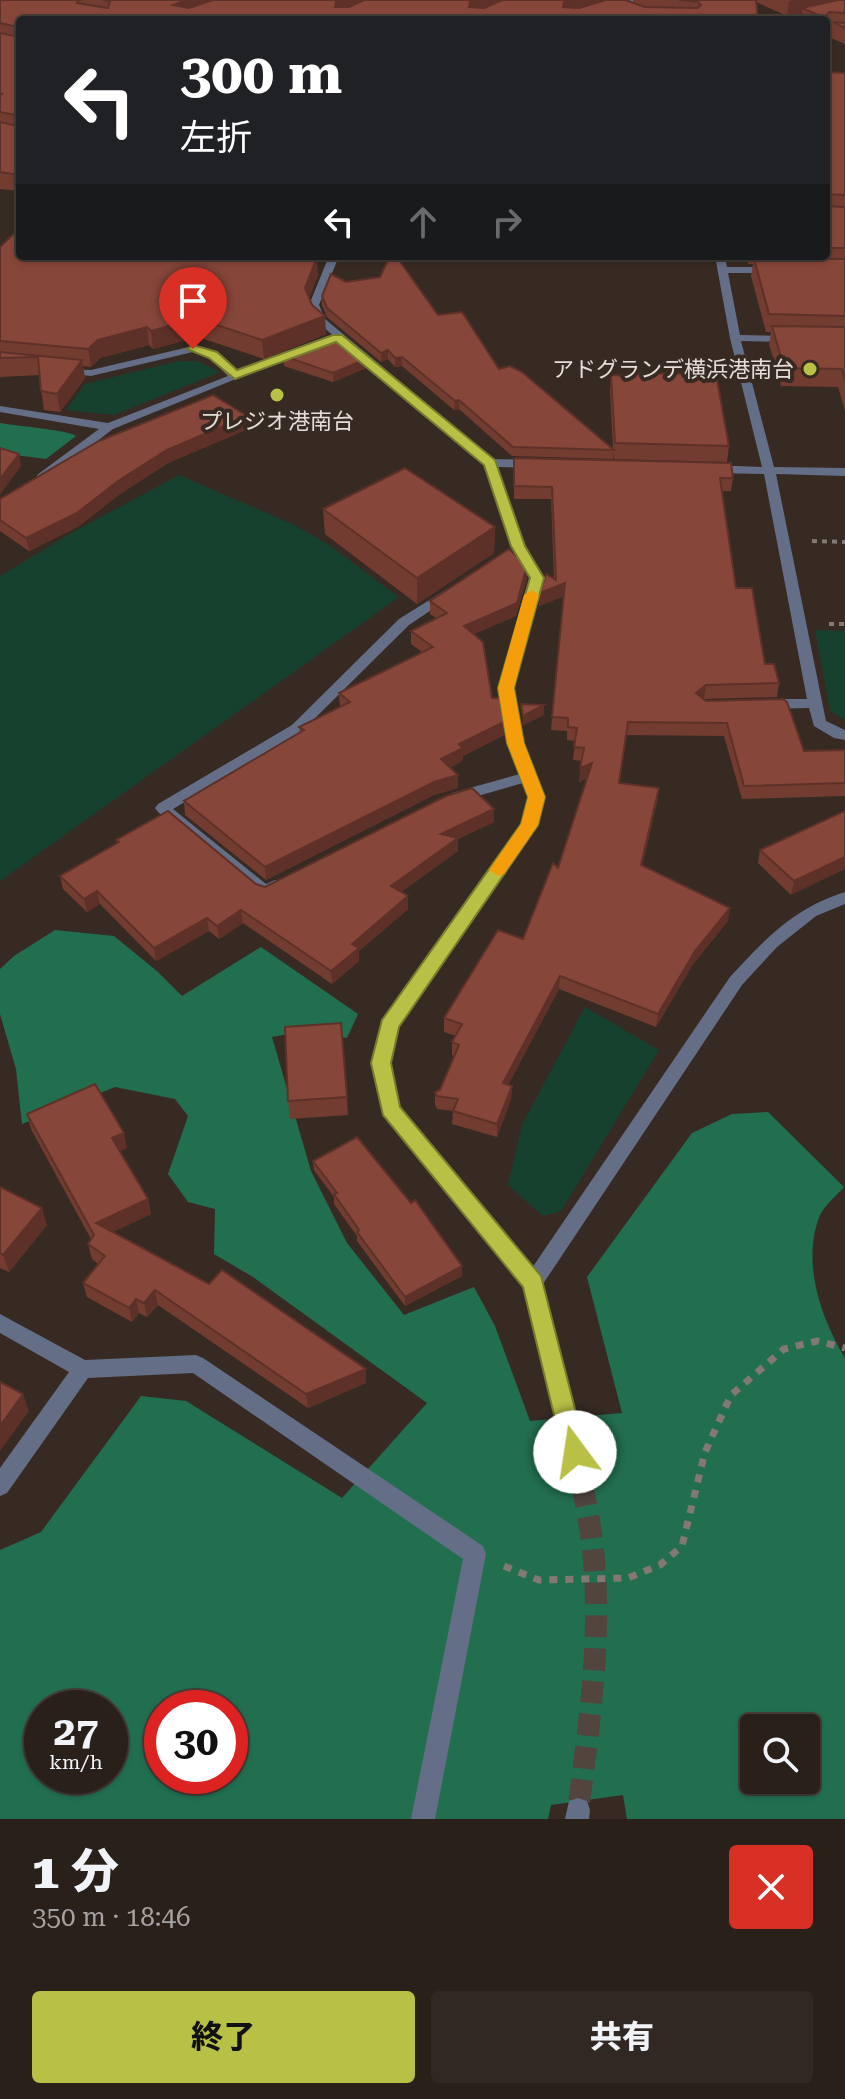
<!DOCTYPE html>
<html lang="ja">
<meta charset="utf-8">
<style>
body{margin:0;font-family:"Roboto Serif","Noto Sans JP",serif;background:#312823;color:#f1f3f6;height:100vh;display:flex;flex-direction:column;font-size:30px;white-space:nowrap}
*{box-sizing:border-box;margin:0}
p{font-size:26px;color:#a5a3a2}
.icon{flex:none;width:44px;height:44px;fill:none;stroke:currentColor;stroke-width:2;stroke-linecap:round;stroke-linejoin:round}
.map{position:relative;height:1819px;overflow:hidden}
.details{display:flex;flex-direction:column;background:#29201a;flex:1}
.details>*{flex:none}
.hud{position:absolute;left:16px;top:16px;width:814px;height:244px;border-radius:8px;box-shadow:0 2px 6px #0004,0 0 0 2px #453e39;background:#202124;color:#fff;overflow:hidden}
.tools{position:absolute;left:740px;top:1714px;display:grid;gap:16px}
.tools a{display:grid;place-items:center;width:80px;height:80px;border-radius:8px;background:#29201a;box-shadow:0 2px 6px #0004,0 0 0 2px #453e39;font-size:40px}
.speed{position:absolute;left:24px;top:1690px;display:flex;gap:16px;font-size:40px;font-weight:700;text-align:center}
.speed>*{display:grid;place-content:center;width:104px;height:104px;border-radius:50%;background:#29201a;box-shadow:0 2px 6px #0004,0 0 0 2px #453e39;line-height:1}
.speed small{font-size:20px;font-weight:400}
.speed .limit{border:12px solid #d22;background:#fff;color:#111}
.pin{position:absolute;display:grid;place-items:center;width:68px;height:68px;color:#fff;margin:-82px -34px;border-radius:50% 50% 50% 0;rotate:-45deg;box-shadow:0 0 8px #0007}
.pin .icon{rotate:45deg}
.me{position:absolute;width:88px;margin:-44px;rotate:346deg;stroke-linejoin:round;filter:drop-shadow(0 0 6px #0008)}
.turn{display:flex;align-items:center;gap:28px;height:168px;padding:0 32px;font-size:36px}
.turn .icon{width:104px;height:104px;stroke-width:2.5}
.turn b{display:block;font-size:56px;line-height:68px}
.lanes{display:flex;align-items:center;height:76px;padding:0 32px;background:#0003;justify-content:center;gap:40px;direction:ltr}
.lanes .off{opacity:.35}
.round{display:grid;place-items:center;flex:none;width:84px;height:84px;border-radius:8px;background:#312823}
.overview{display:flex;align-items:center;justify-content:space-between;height:136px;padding:0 32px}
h1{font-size:48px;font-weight:800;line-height:60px}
.primary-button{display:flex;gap:16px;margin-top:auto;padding:16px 32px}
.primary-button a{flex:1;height:92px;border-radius:8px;background:#b9c046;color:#111;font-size:32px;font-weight:800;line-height:92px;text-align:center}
.primary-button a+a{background:#312823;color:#f1f3f6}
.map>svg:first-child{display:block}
</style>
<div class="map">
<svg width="845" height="1819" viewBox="0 0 845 1819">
<rect width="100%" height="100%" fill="#372a23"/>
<g fill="#17412f">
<polygon points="179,361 197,361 220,372 114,415 66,410 85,384"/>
<polygon points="179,475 294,525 329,545 399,597 0,881 0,576 75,531"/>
<polygon points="815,630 845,631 845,720 830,711"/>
<polygon points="585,1007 659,1050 561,1211 543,1216 508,1185 522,1125"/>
</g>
<g fill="#226f50" fill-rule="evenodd">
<path d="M0 423C16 426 68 430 76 436L46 459 0 453Z"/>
<path d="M55 930 114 936 158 972 182 996 261 947 358 1014 347 1038 305 1031 272 1037 311 1171 347 1243 404 1315 474 1287 495 1326 530 1421 622 1413 587 1277 692 1133 732 1114 768 1112 844 1187C837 1195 825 1205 820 1215 801 1262 821 1318 845 1358V1819H627L623 1795 551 1805 548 1819H0V1550L41 1532 141 1396 186 1401 342 1498 427 1403 253 1277 214 1254 215 1209 188 1202 168 1174 188 1116 175 1099 115 1087 22 1124 16 1069 0 1014V969L14 956ZM42 1708H110V1776H42ZM162 1708H230V1776H162ZM754 1728H806V1780H754Z"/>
</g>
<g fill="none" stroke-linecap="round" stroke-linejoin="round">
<path stroke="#51453e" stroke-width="22" stroke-dasharray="22 11" stroke-linecap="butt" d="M575 1452C583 1488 591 1524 594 1560 601 1644 589 1727 578 1810"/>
<g stroke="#837872" stroke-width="4" stroke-dasharray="5 5" stroke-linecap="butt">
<polyline points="812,541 845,542"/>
<polyline points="829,624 845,624"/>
</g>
<polyline stroke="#837872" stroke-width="7" stroke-dasharray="8 8" stroke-linecap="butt" points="504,1566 539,1580 628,1578 660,1565 682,1546 705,1452 731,1395 784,1349 817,1341 845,1348"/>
<g fill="#646e87" fill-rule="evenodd">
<polygon points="631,0 644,0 577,20 564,20"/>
<polygon points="845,6 845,10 799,20 784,20"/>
<polygon points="826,30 845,32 845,36 826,34"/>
<path d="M329 256H339L319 305 325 319 493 459 536 460 542 464 536 468 497 467 524 546 544 578 513 688 522 743 543 797 537 825 397 1026 390 1063 398 1108 532 1268 730 977C765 939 794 908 845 892V904L816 916 777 947 742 985 543 1284 585 1452 582 1459 575 1462 568 1459 565 1452 524 1287 384 1115 372 1063 383 1020 522 824 529 797 523 783 457 802 450 797 452 793 520 774 508 743 499 688 530 578 512 546 484 464 315 320 309 305Z"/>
<polygon points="715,256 725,256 727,267 771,267 776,270 771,273 728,273 740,335 789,336 794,339 789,342 741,341 774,467 845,468 845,476 776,474 826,721 845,730 845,740 834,738 814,726 809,708 765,709 758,704 765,699 807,699 764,474 711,473 705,469 711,465 762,467 730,338"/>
<polygon points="193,346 217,353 237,372 298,348 307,350 113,429 45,481 37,481 37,475 99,429 0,412 0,406 108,423 228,376 209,357 193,352 91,376 61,373 61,369 91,370"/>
<path d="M447 589 452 590V596L409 625 302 731 173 809 266 884 275 880 281 882 283 886C278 894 268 897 259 895L158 812 155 808 158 804 292 725 399 619Z"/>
<polygon points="0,1314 85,1360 196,1355 203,1358 483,1546 486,1554 435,1819 411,1819 463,1559 193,1373 88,1378 7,1493 0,1496 0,1468 69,1372 0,1333"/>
<polygon points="578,1798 587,1801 590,1810 589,1819 565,1819 569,1801"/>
</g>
</g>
<g fill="#733c31">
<polygon points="0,0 210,0 210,1 213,0 600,0 600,2 633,3 633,0 845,0 845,44 831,38 832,28 826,28 826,20 801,20 802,13 787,16 756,2 758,20 20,20 20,191 0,189"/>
<polygon points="826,72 845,73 845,411 838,387 781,386 769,344 771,332 766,332 751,276 753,264 748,264 746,256 826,256"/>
<polygon points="0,247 318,275 309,298 326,334 264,359 198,337 153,349 149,345 100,358 91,367 83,366 85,378 60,412 44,410 39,375 0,377"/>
<polygon points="346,282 438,315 499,369 613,449 610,391 611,375 628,376 628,373 729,446 727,462 614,459 613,452 613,459 512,456 459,409 454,410 402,366 395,367 388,359 381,362 327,317 322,305 322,296"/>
<polygon points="283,356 366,368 333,382 284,366"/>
<polygon points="247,416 248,429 168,463 120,494 79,526 29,551 0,531 0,499"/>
<polygon points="514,458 733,478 731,491 722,491 736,588 765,664 779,683 777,697 703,699 804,751 845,750 845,796 742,799 724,736 626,735 619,783 659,788 657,802 642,866 728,921 693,964 656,1027 559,989 508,1085 512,1086 511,1099 497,1137 452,1124 453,1111 437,1109 435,1105 435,1092 440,1090 454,1056 452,1055 452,1042 456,1036 444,1032 444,1018 523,939 558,868 587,778 579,782 582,761 573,760 575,741 567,740 567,731 551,730 564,596 539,606 540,593 554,579 551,499 514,499"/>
<polygon points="323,509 495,527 494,553 417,604 325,534"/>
<polygon points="527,565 527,578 516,616 474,634 492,698 504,722 504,735 463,756 462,761 450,768 458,775 458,788 434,795 266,880 185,815 184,801 300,733 299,727 340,707 339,693 422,652 411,644 411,631 436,618 430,614 430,601"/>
<polygon points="494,809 494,822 458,839 458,851 401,892 408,896 408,909 359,951 359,961 332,984 243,923 219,939 209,931 156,961 100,904 87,912 63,889 60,876 117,843 116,840 265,887"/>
<polygon points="845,811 791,895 758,863 760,850"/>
<polygon points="347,1097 348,1115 290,1119 288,1101"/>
<polygon points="27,1114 127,1148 120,1151 148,1199 151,1214 113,1232 366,1383 308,1408 158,1305 147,1317 139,1313 132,1322 87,1297 83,1283 98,1264 92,1259 88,1244 91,1239 31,1129"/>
<polygon points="313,1161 462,1266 462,1276 405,1306 357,1241 357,1236 334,1204 334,1197 314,1170"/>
<polygon points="0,1187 47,1225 9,1272 0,1268"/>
</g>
<g fill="#5e3128">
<polygon points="187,0 210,0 210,7 174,20 173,5"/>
<polygon points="340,0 371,0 337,17 335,7 336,2"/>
<polygon points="475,0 511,0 469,20 470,2"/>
<polygon points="571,0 600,0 600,6 562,20 564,2"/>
<polygon points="794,0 845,0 802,8 802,13 787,16 789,1"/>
<polygon points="317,257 318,275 306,306 305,288"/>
<polygon points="325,316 326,334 264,359 262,340"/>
<polygon points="196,318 198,337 153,349 151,331"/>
<polygon points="147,327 149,345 100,358 91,367 88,349 98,340"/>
<polygon points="388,350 388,359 381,362 381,353"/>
<polygon points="402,357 402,366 395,367 395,358"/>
<polygon points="366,359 366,368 333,382 333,373"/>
<polygon points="82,360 85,378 60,412 57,394"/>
<polygon points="459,400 459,409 454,410 455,401"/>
<polygon points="247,416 248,429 168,463 120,494 79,526 29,551 26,538 167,450"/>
<polygon points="19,454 21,466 0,495 0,479"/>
<polygon points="495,527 494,553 417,604 417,578"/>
<polygon points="527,565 527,578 516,616 463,639 464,626"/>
<polygon points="565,583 564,596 539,606 540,593"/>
<polygon points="706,685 704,698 694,706 696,693"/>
<polygon points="544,705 544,715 522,726 523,716"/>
<polygon points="504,722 504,735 463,756 462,761 441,773 441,759 459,744"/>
<polygon points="592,763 591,776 579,782 580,768"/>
<polygon points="458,775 458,788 434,795 266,880 265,867 434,782"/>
<polygon points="659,788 657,802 639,879 641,865"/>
<polygon points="494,809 494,822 458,839 458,851 391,899 391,886 441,834"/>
<polygon points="845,857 845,869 791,895 794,881"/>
<polygon points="97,891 100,904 87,912 84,899"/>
<polygon points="408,896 408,909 359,951 359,961 332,984 331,971 352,944"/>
<polygon points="730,908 728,921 693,964 656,1027 658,1014 695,951"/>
<polygon points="241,910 243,923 219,939 217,926"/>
<polygon points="207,918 209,931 156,961 154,948"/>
<polygon points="560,976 559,989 502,1096 503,1083"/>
<polygon points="512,1086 511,1099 497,1137 497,1124"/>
<polygon points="124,1133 127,1148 116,1153 112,1138"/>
<polygon points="148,1199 151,1214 100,1238 96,1223"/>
<polygon points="42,1208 47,1225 9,1272 3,1255"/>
<polygon points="462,1266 462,1276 405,1306 405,1297"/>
<polygon points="155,1290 158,1305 147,1317 144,1303"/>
<polygon points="136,1299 139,1313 132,1322 129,1308"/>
<polygon points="366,1369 366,1383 308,1408 306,1394"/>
<polygon points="23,1394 29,1411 0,1451 0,1426"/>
</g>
<g fill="#864639" stroke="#5e3128" stroke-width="2">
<polygon points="0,0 80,0 77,3 108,8 110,1 103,0 187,0 173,5 189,8 213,0 340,0 336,2 335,7 349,7 364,0 475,0 470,2 469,7 484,8 502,0 571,0 564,2 563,7 579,8 606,0 625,0 645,7 698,8 701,5 698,2 679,0 756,0 758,20 20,20 20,120 20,116 0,112 0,95 2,94 0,93 0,33 19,37 18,27 0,23"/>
<polygon points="838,0 845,0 845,13 829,12 825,18 802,8"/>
<polygon points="833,22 845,23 845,28"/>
<polygon points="826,72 845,73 845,195 827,194 827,206 845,207 845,248 826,248"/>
<polygon points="0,122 17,126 20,124 20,175 0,172"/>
<polygon points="20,228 20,256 315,256 317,257 305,288 312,305 325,316 262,340 196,318 151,331 147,327 98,340 88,349 0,341 0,247"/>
<polygon points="390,256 396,256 438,315 462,312 499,369 510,366 522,372 614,450 513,447 459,400 455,401 402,357 395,358 388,350 381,353 327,308 322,296 331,274 346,282 380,277"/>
<polygon points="754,259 845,259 845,316 769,314"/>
<polygon points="772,326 845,327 845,380 842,369 784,368"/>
<polygon points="337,335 366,359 333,373 283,356"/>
<polygon points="0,352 82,360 57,394 41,391 38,357 0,358"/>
<polygon points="628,373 710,374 711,380 717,380 729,446 615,443 611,375 628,376"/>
<polygon points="213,395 247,416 167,450 118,481 77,513 26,538 0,520 0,499 99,441"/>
<polygon points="0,448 19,454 0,479"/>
<polygon points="514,458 731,463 733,478 720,478 736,588 752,588 765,664 774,664 779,683 706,685 696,693 706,701 783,699 787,702 804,751 845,750 845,783 744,786 727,723 628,722 619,783 659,788 641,865 730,908 695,951 658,1014 560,976 503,1083 512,1086 497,1124 453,1111 458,1099 437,1096 435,1092 440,1090 459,1045 452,1042 462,1024 444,1018 498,930 523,939 553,863 558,868 592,763 580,768 584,748 574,747 577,728 568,727 568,718 552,717 565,583 540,593 546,574 556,580 552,487 514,486"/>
<polygon points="405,468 495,527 417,578 323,509"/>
<polygon points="509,549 527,565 517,603 464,626 483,642 492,698 500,698 504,722 459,744 463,748 441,759 458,775 434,782 265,867 184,801 304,730 299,727 350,702 339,693 433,647 411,631 447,613 430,601"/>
<polygon points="521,704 544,705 523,716"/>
<polygon points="472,788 494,809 441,834 458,838 391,886 408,896 352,944 359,948 331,971 241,910 217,926 207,918 154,948 97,891 84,899 60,876 119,842 116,840 168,811 256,884 265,887 446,796"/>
<polygon points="845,811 845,857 794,881 760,850"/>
<polygon points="341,1023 347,1097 288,1101 285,1027"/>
<polygon points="95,1084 124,1133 112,1138 148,1199 96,1223 209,1284 222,1270 366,1369 306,1394 155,1290 144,1303 136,1299 129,1308 83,1283 105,1256 88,1244 94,1235 27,1114"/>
<polygon points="357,1137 411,1203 415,1200 462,1266 405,1297 357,1232 359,1230 334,1194 337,1193 313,1161"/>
<polygon points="0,1187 42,1208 3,1255 0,1253"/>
<polygon points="0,1382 23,1394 0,1426"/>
</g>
<polygon fill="#b9c046" stroke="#787d2e" stroke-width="2" points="333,335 342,335 495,460 525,546 544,578 514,688 524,743 545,797 538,825 399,1027 391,1063 400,1107 541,1276 586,1452 583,1460 575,1463 566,1460 563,1452 523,1287 383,1115 371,1063 382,1020 521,824 528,797 507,743 498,688 530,578 511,546 484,465 336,342 235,379 209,358 187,349 193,345 217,352 237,370"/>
<polygon fill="#f59e0b" points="532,590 539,595 514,688 524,743 545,797 538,825 504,874 498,876 489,870 521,824 528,797 507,743 498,688 524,595"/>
<g fill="#b9c046" stroke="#372a23" stroke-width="3">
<circle cx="810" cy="369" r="8"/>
<circle cx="277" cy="395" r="8"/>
</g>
<g text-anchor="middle" stroke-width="8" stroke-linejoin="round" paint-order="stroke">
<g font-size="22" fill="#e6ddd8" stroke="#372a23" text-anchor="end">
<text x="794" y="377">アドグランデ横浜港南台</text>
<text x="277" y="429" text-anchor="middle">プレジオ港南台</text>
</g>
</g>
</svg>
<div class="tools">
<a><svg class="icon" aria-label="search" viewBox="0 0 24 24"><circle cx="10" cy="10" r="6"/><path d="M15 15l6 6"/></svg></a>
</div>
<div class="speed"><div>27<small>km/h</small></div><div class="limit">30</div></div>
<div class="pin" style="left:193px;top:349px;background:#d93025"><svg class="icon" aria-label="arrive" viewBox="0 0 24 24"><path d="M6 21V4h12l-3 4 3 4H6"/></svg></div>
<svg class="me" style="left:575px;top:1452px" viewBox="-20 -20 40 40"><circle r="19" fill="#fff"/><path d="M0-13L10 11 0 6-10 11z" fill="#b9c046"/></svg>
<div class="hud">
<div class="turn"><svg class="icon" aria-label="left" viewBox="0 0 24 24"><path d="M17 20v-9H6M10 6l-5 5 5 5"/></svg><div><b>300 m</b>左折</div></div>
<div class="lanes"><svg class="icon" aria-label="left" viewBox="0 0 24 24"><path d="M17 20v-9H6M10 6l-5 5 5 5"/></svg><svg class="icon off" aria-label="ahead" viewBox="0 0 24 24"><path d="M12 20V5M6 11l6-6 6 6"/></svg><svg class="icon off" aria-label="right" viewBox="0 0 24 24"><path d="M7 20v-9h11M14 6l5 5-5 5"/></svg></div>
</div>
</div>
<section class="details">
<div class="overview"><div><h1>1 分</h1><p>350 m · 18:46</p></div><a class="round" style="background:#d93025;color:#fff"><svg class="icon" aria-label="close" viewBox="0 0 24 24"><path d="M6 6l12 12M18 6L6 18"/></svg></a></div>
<div class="primary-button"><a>終了</a><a>共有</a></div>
</section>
